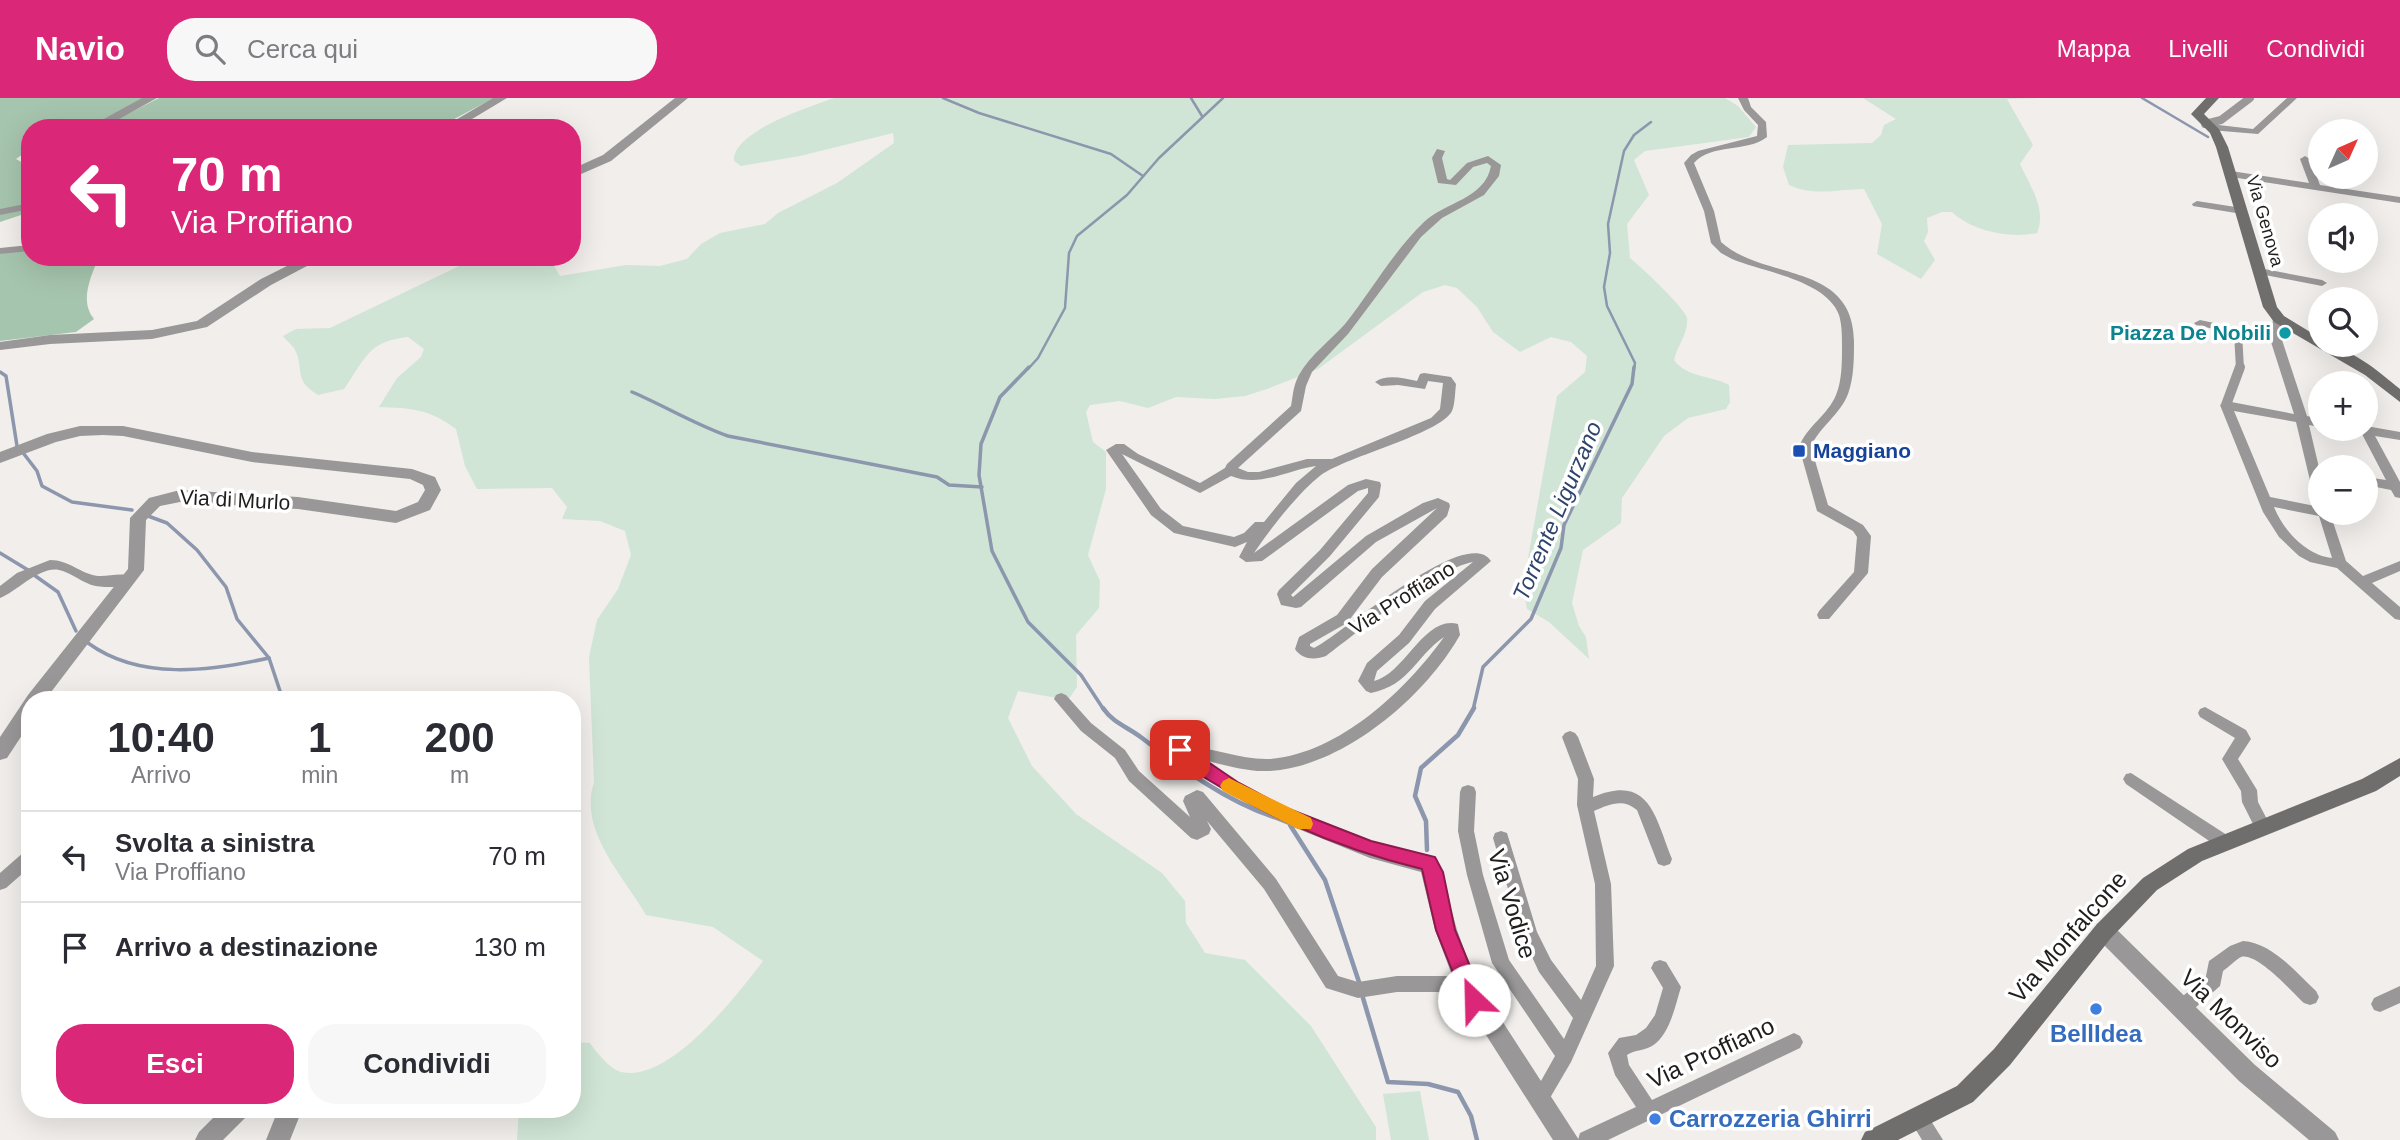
<!DOCTYPE html>
<html lang="it">
<meta charset="utf-8">
<style>
body{margin:0;font-family:Helvetica,sans-serif;background:#f7f7f7;color:#2b2b33;height:100vh;display:flex;flex-direction:column;font-size:26px;white-space:nowrap}
*{box-sizing:border-box;margin:0}
p{font-size:23px;color:#7c7c81}
.icon{flex:none;width:38px;height:38px;fill:none;stroke:currentColor;stroke-width:2;stroke-linecap:round;stroke-linejoin:round}
.map{position:relative;flex:1;overflow:hidden}
.drawer{position:absolute;left:21px;top:593px;width:560px;height:427px;display:flex;flex-direction:column;background:#fff;border-radius:28px;box-shadow:0 7px 28px #0002}
.drawer>*{flex:none}
.top-card{position:absolute;left:21px;top:21px;width:560px;height:147px;border-radius:28px;box-shadow:0 7px 28px #0002;background:#db2777;color:#fff;overflow:hidden}
.needle{width:46px;rotate:45deg}
.fabs{position:absolute;left:2308px;top:21px;display:grid;gap:14px}
.fabs a{display:grid;place-items:center;width:70px;height:70px;border-radius:50%;background:#fff;box-shadow:0 7px 28px #0002;font-size:35px}
.pin{position:absolute;display:grid;place-items:center;width:60px;height:60px;color:#fff;margin:-30px;border-radius:14px;box-shadow:0 4px 10px #0006}
.me{position:absolute;width:77px;margin:-38px;rotate:336deg;stroke-linejoin:round;filter:drop-shadow(0 0 5px #0008)}
.turn{display:flex;align-items:center;gap:24px;height:147px;padding:0 35px;font-size:32px}
.turn .icon{width:91px;height:91px;stroke-width:2.5}
.turn b{display:block;font-size:49px;line-height:60px}
.eta{display:flex;justify-content:space-evenly;align-items:center;height:119px;text-align:center}
.eta b{font-size:42px;font-weight:800;line-height:49px}
.action{display:flex;gap:14px;margin-top:auto;padding:14px 35px}
.action a{flex:1;height:80px;border-radius:28px;background:#db2777;color:#fff;font-size:28px;font-weight:800;line-height:80px;text-align:center}
.action a+a{background:#f7f7f7;color:#2b2b33}
ul{padding:0;list-style:none}
li{display:flex;align-items:center;gap:21px;height:91px;padding:0 35px;border-top:2px solid #e1e1e2}
li div{flex:1}
li b{display:block;font-size:26px}
li em{font-style:normal}
header{display:flex;align-items:center;gap:42px;box-sizing:border-box;height:98px;padding:0 35px;background:#db2777;color:#fff}
header strong{font-size:33px}
nav{display:flex;gap:38px;margin-inline-start:auto;font-size:24px}
.search{width:490px;height:63px;background:#f7f7f7;display:flex;align-items:center;gap:18px;box-sizing:border-box;padding:0 24px;border-radius:28px;color:#7c7c81;font-size:26px}
.map>svg:first-child{display:block}
</style>
<header>
<strong>Navio</strong>
<div class="search"><svg class="icon" aria-label="search" viewBox="0 0 24 24"><circle cx="10" cy="10" r="6"/><path d="M15 15l6 6"/></svg>Cerca qui</div>
<nav><a>Mappa</a><a>Livelli</a><a>Condividi</a></nav>
</header>
<div class="map">
<svg width="2400" height="1042" viewBox="0 0 2400 1042">
<rect width="100%" height="100%" fill="#f1eeeb"/>
<g fill="#d0e5d5">
<path d="M834 0H1725L1738 8 1756 29 1749 39 1645 53 1634 62 1649 97 1627 126 1630 160C1640 168 1685 210 1687 220 1689 234 1677 248 1674 262 1687 280 1711 277 1729 287L1730 304 1726 311 1688 320 1664 338 1622 400 1621 425 1583 452 1572 505 1579 528 1586 539 1589 561 1549 524 1527 511 1523 488 1557 298 1585 274 1587 258 1571 244 1551 239 1520 254 1493 234 1477 209 1457 190 1445 187 1423 194 1318 271 1267 291 1245 298 1215 301 1176 299 1148 310 1120 303 1090 307 1086 314 1093 344 1106 354V391L1088 457 1100 483 1099 510 1076 537 1077 589 1068 602 1018 593 1008 620 1032 668 1076 716 1162 775 1185 803 1186 825 1205 855 1245 862 1311 928 1376 1029V1042H517L519 1012H572V944L590 945C596 954 610 971 621 974 669 986 738 896 763 863L713 829 646 817C623 777 578 733 594 684L589 559 597 522 618 491 631 457 625 433 600 423 562 421 567 409 552 390 477 391 465 368 456 331C429 311 412 310 379 309L397 280 421 259 424 251 408 239C368 243 365 261 344 291L318 297C292 281 305 271 295 252 293 247 286 243 283 238L296 231 330 230 478 159H549L560 178 626 167 660 168 687 161 701 146 720 135 765 126 778 115 837 85 894 45 893 35 800 58 741 68 734 63C732 33 810 9 834 0Z"/>
<path d="M1863 0H2038L2007 1 2033 47 2020 66C2030 88 2047 111 2037 135 2010 141 1972 133 1952 114H1942L1927 120 1928 134 1924 143 1935 162 1921 181 1877 156 1882 126 1864 91C1837 91 1815 99 1789 87L1783 69 1788 47 1872 45 1881 37 1884 27 1896 21Z"/>
<polygon points="1420,993 1429,1042 1391,1042 1383,996"/>
</g>
<g fill="#a6c5ae">
<polygon points="0,0 143,0 87,30 30,30 30,51 16,61 30,69 30,114 0,124"/>
<polygon points="159,0 494,0 437,30 100,30"/>
<path d="M30 150V159H99C91 178 79 203 94 221L76 234 0 243V156Z"/>
</g>
<g fill="none" stroke-linecap="round" stroke-linejoin="round">
<g stroke="#8c96ac" stroke-width="2.5">
<polyline points="943,0 979,15 1111,56 1143,78"/>
<polyline points="1191,0 1202,18"/>
<polyline points="2142,0 2208,39"/>
<polyline points="1028,271 1038,260 1065,210 1069,155 1077,138 1127,97 1159,60 1223,0"/>
<polyline points="1634,271 1635,265 1607,208 1604,189 1610,155 1608,126 1624,53 1634,37 1651,24"/>
</g>
<g stroke="#8c96ac" stroke-width="3.5">
<polyline points="1029,269 1000,299 981,346 979,377 992,453 1028,524 1081,577 1104,612"/>
<polyline points="0,274 6,278 17,348"/>
<path d="M632 294C665 308 694 326 728 338L937 379 949 387 982 389"/>
<polyline points="24,356 37,373 42,388 72,404 132,412"/>
<polyline points="148,418 167,425 197,452 226,489 237,521 269,560 283,602"/>
<polyline points="0,455 28,472"/>
<polyline points="34,477 58,494 76,533"/>
<path d="M88 545C140 583 210 573 269 560"/>
<polyline points="1473,612 1483,569 1531,521 1561,450 1564,427 1632,286 1634,269"/>
</g>
<g stroke="#8c96ac" stroke-width="4.5">
<path d="M1103 610C1113 625 1128 629 1142 640 1181 670 1226 703 1274 719"/>
<polyline points="1290,727 1325,782 1360,887"/>
<polyline points="1427,752 1426,723 1415,698 1421,670 1458,637 1474,610"/>
<polyline points="1363,900 1388,984 1428,986 1458,994 1471,1018 1477,1042"/>
</g>
<g stroke="#999797" stroke-width="8">
<polyline points="2205,26 2221,22 2250,0"/>
<polyline points="2238,235 2240,271"/>
</g>
<polyline stroke="#999797" stroke-width="10" points="2226,307 2240,269"/>
<g fill="#999797" fill-rule="evenodd">
<path d="M1738 0H1748L1751 9 1766 24 1767 39C1746 55 1712 45 1694 65L1714 113 1721 144C1763 183 1853 163 1854 243 1854 260 1854 280 1848 296 1840 317 1819 329 1811 349L1828 407 1863 427 1871 438 1868 475 1829 521H1819L1817 517 1819 513 1854 474 1857 439 1853 433 1817 413 1799 349C1807 328 1828 317 1836 297 1842 283 1842 264 1842 249 1842 238 1842 227 1839 217 1826 182 1763 174 1732 161L1721 155 1711 145 1704 113 1684 65 1691 57 1698 53 1757 38 1758 27 1744 12Z"/>
<polygon points="2287,0 2297,0 2258,36 2210,32 2205,29 2210,26 2253,31"/>
<path d="M1437 51 1445 53 1442 60 1447 81 1450 82 1467 65 1488 58 1501 67 1499 78 1484 97 1442 120 1421 139 1348 236 1312 274 1306 288 1301 313 1238 370 1248 374H1259L1307 361H1332L1431 320 1440 311 1443 285 1428 283 1425 291 1398 287 1381 288 1375 284C1386 276 1403 280 1417 283L1420 276 1424 275 1451 279 1456 286C1455 294 1455 306 1452 313 1440 336 1348 358 1321 377 1300 393 1269 432 1254 455L1348 387 1366 381 1380 384 1381 387 1379 399 1330 458 1291 497 1293 499 1366 438 1423 405 1438 400 1449 405 1450 408 1447 418 1382 479 1347 525 1310 546V548L1314 550C1341 537 1467 425 1491 463L1435 511 1409 545 1377 573 1374 583C1405 576 1424 517 1458 526L1460 537C1425 599 1342 670 1268 673 1247 674 1225 667 1204 662L1238 685 1284 709 1286 714 1284 719 1278 721 1228 695 1174 657 1171 653 1174 649 1185 647C1213 650 1242 662 1269 661 1339 656 1406 592 1444 539 1415 559 1410 587 1371 595L1366 593 1358 583 1367 565 1399 537 1425 503 1473 464C1435 471 1359 533 1326 558 1315 562 1302 562 1295 551L1299 539 1337 517 1372 471 1437 410 1376 444 1301 509 1296 510 1281 507 1277 496 1279 492 1320 452 1368 395V390L1358 393 1262 463 1246 464 1239 459 1247 444 1235 449 1174 435 1151 417 1106 352 1116 346H1124L1138 356 1200 385 1225 370 1227 366 1291 308C1293 297 1293 288 1299 277 1310 257 1330 243 1345 226 1372 192 1393 154 1424 124 1445 104 1485 101 1491 68L1487 65 1473 69 1456 87 1438 85 1432 60ZM1122 356 1200 395 1231 378C1260 390 1287 372 1316 368L1296 385 1264 424H1255L1244 435 1234 439 1183 428 1161 411Z"/>
<polygon points="2305,58 2310,61 2320,87 2400,99 2400,105 2231,79 2226,76 2231,73 2309,85 2300,61"/>
<polygon points="2197,103 2242,110 2247,113 2242,116 2193,108 2192,106"/>
<polygon points="30,105 30,111 0,117 0,111"/>
<polygon points="30,147 30,153 0,156 0,150"/>
<polygon points="2259,170 2322,182 2327,185 2322,188 2255,175 2255,171"/>
<path d="M2279 218 2285 221 2282 242 2307 318 2320 321V329L2309 327 2320 374V403L2314 399 2296 324 2234 313 2270 399 2320 409V415H2330L2346 463 2363 478 2400 463V473L2372 485 2400 509V522L2395 521 2337 470 2310 464 2299 458 2279 439 2263 414 2220 307 2226 303 2294 316 2271 244 2196 227 2194 225 2200 222 2271 237 2273 221ZM2274 409 2319 418 2332 460C2306 457 2283 432 2274 409Z"/>
<polygon points="2366,328 2400,334 2400,342 2375,338 2400,384 2400,400 2395,399 2391,392 2366,387 2366,379 2386,382 2362,336 2356,332 2366,331"/>
<path d="M50 462C69 462 81 476 98 478 110 479 127 472 136 482 129 490 99 491 89 486 79 482 69 474 59 472 39 468 17 494 0 500V488L17 475Z"/>
<polygon points="1061,595 1066,597 1091,625 1125,652 1139,673 1190,719 1183,703 1185,698 1197,692 1203,694 1276,781 1338,878 1358,884 1397,878 1466,878 1472,880 1475,886 1472,892 1466,894 1397,894 1358,900 1326,890 1264,791 1207,723 1211,731 1209,736 1197,742 1191,740 1129,683 1115,660 1081,633 1054,601 1056,597"/>
<polygon points="2205,609 2246,632 2251,641 2238,661 2257,692 2258,704 2271,729 2269,734 2263,736 2257,734 2242,704 2241,693 2222,661 2235,640 2200,619 2198,615 2200,611"/>
<path d="M1570 633 1575 635 1578 639 1594 681 1593 699C1650 675 1655 719 1672 761L1670 766 1664 768 1658 766 1637 712C1623 700 1609 706 1594 713L1611 786 1614 868 1571 964 1547 1005 1541 1008 1535 1005 1532 999 1555 958 1492 865 1467 777 1458 733 1460 694 1462 689 1468 687 1474 689 1476 694 1474 733 1483 777 1509 862 1564 941 1573 920 1539 874 1521 835 1493 740 1495 735 1501 733 1507 735 1537 834 1551 862 1581 902 1596 868 1595 786 1577 707 1578 681 1562 639 1565 635Z"/>
<polygon points="2131,675 2230,739 2232,744 2230,749 2224,751 2218,749 2126,686 2123,681 2126,676"/>
<polygon points="30,752 30,769 6,790 0,792 0,775 24,754"/>
<path d="M2243 843C2273 845 2296 875 2316 893L2319 899 2316 905 2310 907 2304 905C2293 895 2257 854 2241 859 2235 862 2229 869 2223 873L2220 888 2187 917 2181 919 2175 917 2172 911 2175 905 2206 878 2209 863 2230 848Z"/>
<path d="M1660 862 1666 864 1681 889C1675 908 1670 937 1652 948 1644 953 1633 952 1627 957L1629 967 1652 1002 1794 935 1800 938 1803 944 1800 950 1608 1042H1578L1580 1035 1636 1009 1615 977 1608 955 1619 940 1636 937 1646 930 1655 917 1663 890 1651 870 1654 864Z"/>
<polygon points="2400,888 2400,905 2380,914 2374,912 2371,906 2374,900"/>
<polygon points="1919,1013 1926,1015 1943,1042 1922,1042 1910,1022 1912,1015"/>
</g>
<g fill="#999797" fill-rule="evenodd">
<polygon points="142,0 157,0 103,30 87,30"/>
<polygon points="493,0 507,0 457,30 442,30"/>
<polygon points="675,0 688,0 611,63 572,80 572,71 603,57"/>
<polygon points="30,53 30,64 24,60 26,54"/>
<polygon points="305,159 324,159 271,187 207,229 152,241 50,246 0,252 0,244 50,237 152,232 197,223 261,181"/>
<polygon points="80,328 123,328 252,354 412,371 435,379 441,392 430,412 396,425 298,411 180,404 160,408 146,422 144,472 45,602 30,602 30,625 7,660 0,662 0,639 28,597 128,471 130,420 149,400 180,392 298,399 396,413 418,404 425,392 423,387 410,381 252,364 123,338 103,337 80,338 56,344 0,365 0,354 47,336"/>
<polygon points="1278,706 1372,743 1437,761 1457,832 1475,881 1579,1042 1553,1042 1458,893 1435,832 1421,774 1370,760 1271,720 1268,714 1271,708"/>
<polygon points="2104,823 2111,826 2255,967 2335,1034 2339,1042 2309,1042 2239,983 2097,840 2093,833 2097,826"/>
<polygon points="221,1012 249,1012 245,1020 223,1042 195,1042 199,1034"/>
<polygon points="278,1012 302,1012 290,1042 266,1042"/>
</g>
<g fill="#706d6d" fill-rule="evenodd">
<path d="M2206 0H2219L2204 16 2219 31 2228 49 2277 209 2284 218 2320 240V247C2349 247 2379 274 2400 291V304L2365 277 2274 224 2263 209 2216 49 2210 35 2191 16Z"/>
<polygon points="2400,660 2400,678 2376,693 2202,763 2157,792 2111,840 2010,967 1973,1004 1898,1042 1861,1042 1865,1034 1957,988 1994,951 2097,826 2143,780 2188,751 2362,681"/>
</g>
</g>
<path fill="#db2777" stroke="#8e194d" stroke-width="2" d="M1180 645 1239 685 1284 709 1371 743 1435 759 1443 774 1455 832 1484 902 1481 909 1474 911 1467 909 1464 902 1436 832 1422 771C1331 749 1252 712 1174 660L1171 652Z"/>
<polygon fill="#f59e0b" points="1229,680 1311,720 1313,726 1311,731 1298,731 1223,693 1220,688 1223,683"/>
<circle fill="#0f9aa8" stroke="#fff" stroke-width="2.5" cx="2285" cy="235" r="7"/>
<rect fill="#1a4fb4" stroke="#fff" stroke-width="2.5" x="1792" y="346" width="14" height="14" rx="3.5"/>
<g fill="#3f7fe0" stroke="#fff" stroke-width="2.5">
<circle cx="2096" cy="911" r="7"/>
<circle cx="1655" cy="1021" r="7"/>
</g>
<g text-anchor="middle" stroke-width="7" stroke-linejoin="round" paint-order="stroke">
<g font-size="18" fill="#1f1e1d" stroke="#fff">
<text transform="translate(2265 123) rotate(74)" y="6">Via Genova</text>
</g>
<g font-size="21" font-weight="bold" fill="#0d838f" stroke="#fff" text-anchor="end">
<text x="2271" y="242">Piazza De Nobili</text>
</g>
<g font-size="21" font-weight="bold" fill="#164399" stroke="#fff" text-anchor="start">
<text x="1813" y="360">Maggiano</text>
</g>
<g font-size="21" fill="#1f1e1d" stroke="#fff">
<text transform="translate(235 402) rotate(3)" y="7">Via di Murlo</text>
<text transform="translate(1402 500) rotate(-32)" y="7">Via Proffiano</text>
</g>
<g font-size="23" font-style="italic" fill="#2f446d" stroke="#fff">
<text transform="translate(1557 413) rotate(-67)" y="8">Torrente Ligurzano</text>
</g>
<g font-size="24" fill="#1f1e1d" stroke="#fff">
<text transform="translate(1512 806) rotate(73)" y="8">Via Vodice</text>
<text transform="translate(2068 839) rotate(-49)" y="8">Via Monfalcone</text>
<text transform="translate(2231 921) rotate(44)" y="8">Via Monviso</text>
<text transform="translate(1711 955) rotate(-25)" y="8">Via Proffiano</text>
</g>
<g font-size="24" font-weight="bold" fill="#366cbe" stroke="#fff">
<text x="2096" y="944">BellIdea</text>
<text x="1669" y="1029" text-anchor="start">Carrozzeria Ghirri</text>
</g>
</g>
</svg>
<div class="fabs">
<a><svg class="needle" viewBox="-14 -14 28 28"><path d="M0-13l5 13h-10z" fill="#e53935"/><path d="M0 13l5-13h-10z" fill="#7c7c81"/></svg></a>
<a><svg class="icon" aria-label="sound" viewBox="0 0 24 24"><path d="M4 9h4l5-4v14l-5-4H4zM17 9q2 3 0 6"/></svg></a>
<a><svg class="icon" aria-label="search" viewBox="0 0 24 24"><circle cx="10" cy="10" r="6"/><path d="M15 15l6 6"/></svg></a>
<a>+</a>
<a>−</a>
</div>
<div class="pin" style="left:1180px;top:652px;background:#d93025"><svg class="icon" aria-label="arrive" viewBox="0 0 24 24"><path d="M6 21V4h12l-3 4 3 4H6"/></svg></div>
<svg class="me" style="left:1474px;top:902px" viewBox="-20 -20 40 40"><circle r="19" fill="#fff"/><path d="M0-13L10 11 0 6-10 11z" fill="#db2777"/></svg>
<div class="top-card">
<div class="turn"><svg class="icon" aria-label="left" viewBox="0 0 24 24"><path d="M17 20v-9H6M10 6l-5 5 5 5"/></svg><div><b>70 m</b>Via Proffiano</div></div>
</div>
<section class="drawer">
<div class="eta">
<div><b>10:40</b><p>Arrivo</p></div>
<div><b>1</b><p>min</p></div>
<div><b>200</b><p>m</p></div>
</div>
<ul>
<li><svg class="icon" aria-label="left" viewBox="0 0 24 24"><path d="M17 20v-9H6M10 6l-5 5 5 5"/></svg><div><b>Svolta a sinistra</b><p>Via Proffiano</p></div><em>70 m</em></li>
<li><svg class="icon" aria-label="arrive" viewBox="0 0 24 24"><path d="M6 21V4h12l-3 4 3 4H6"/></svg><div><b>Arrivo a destinazione</b></div><em>130 m</em></li>
</ul>
<div class="action"><a>Esci</a><a>Condividi</a></div>
</section>
</div>
